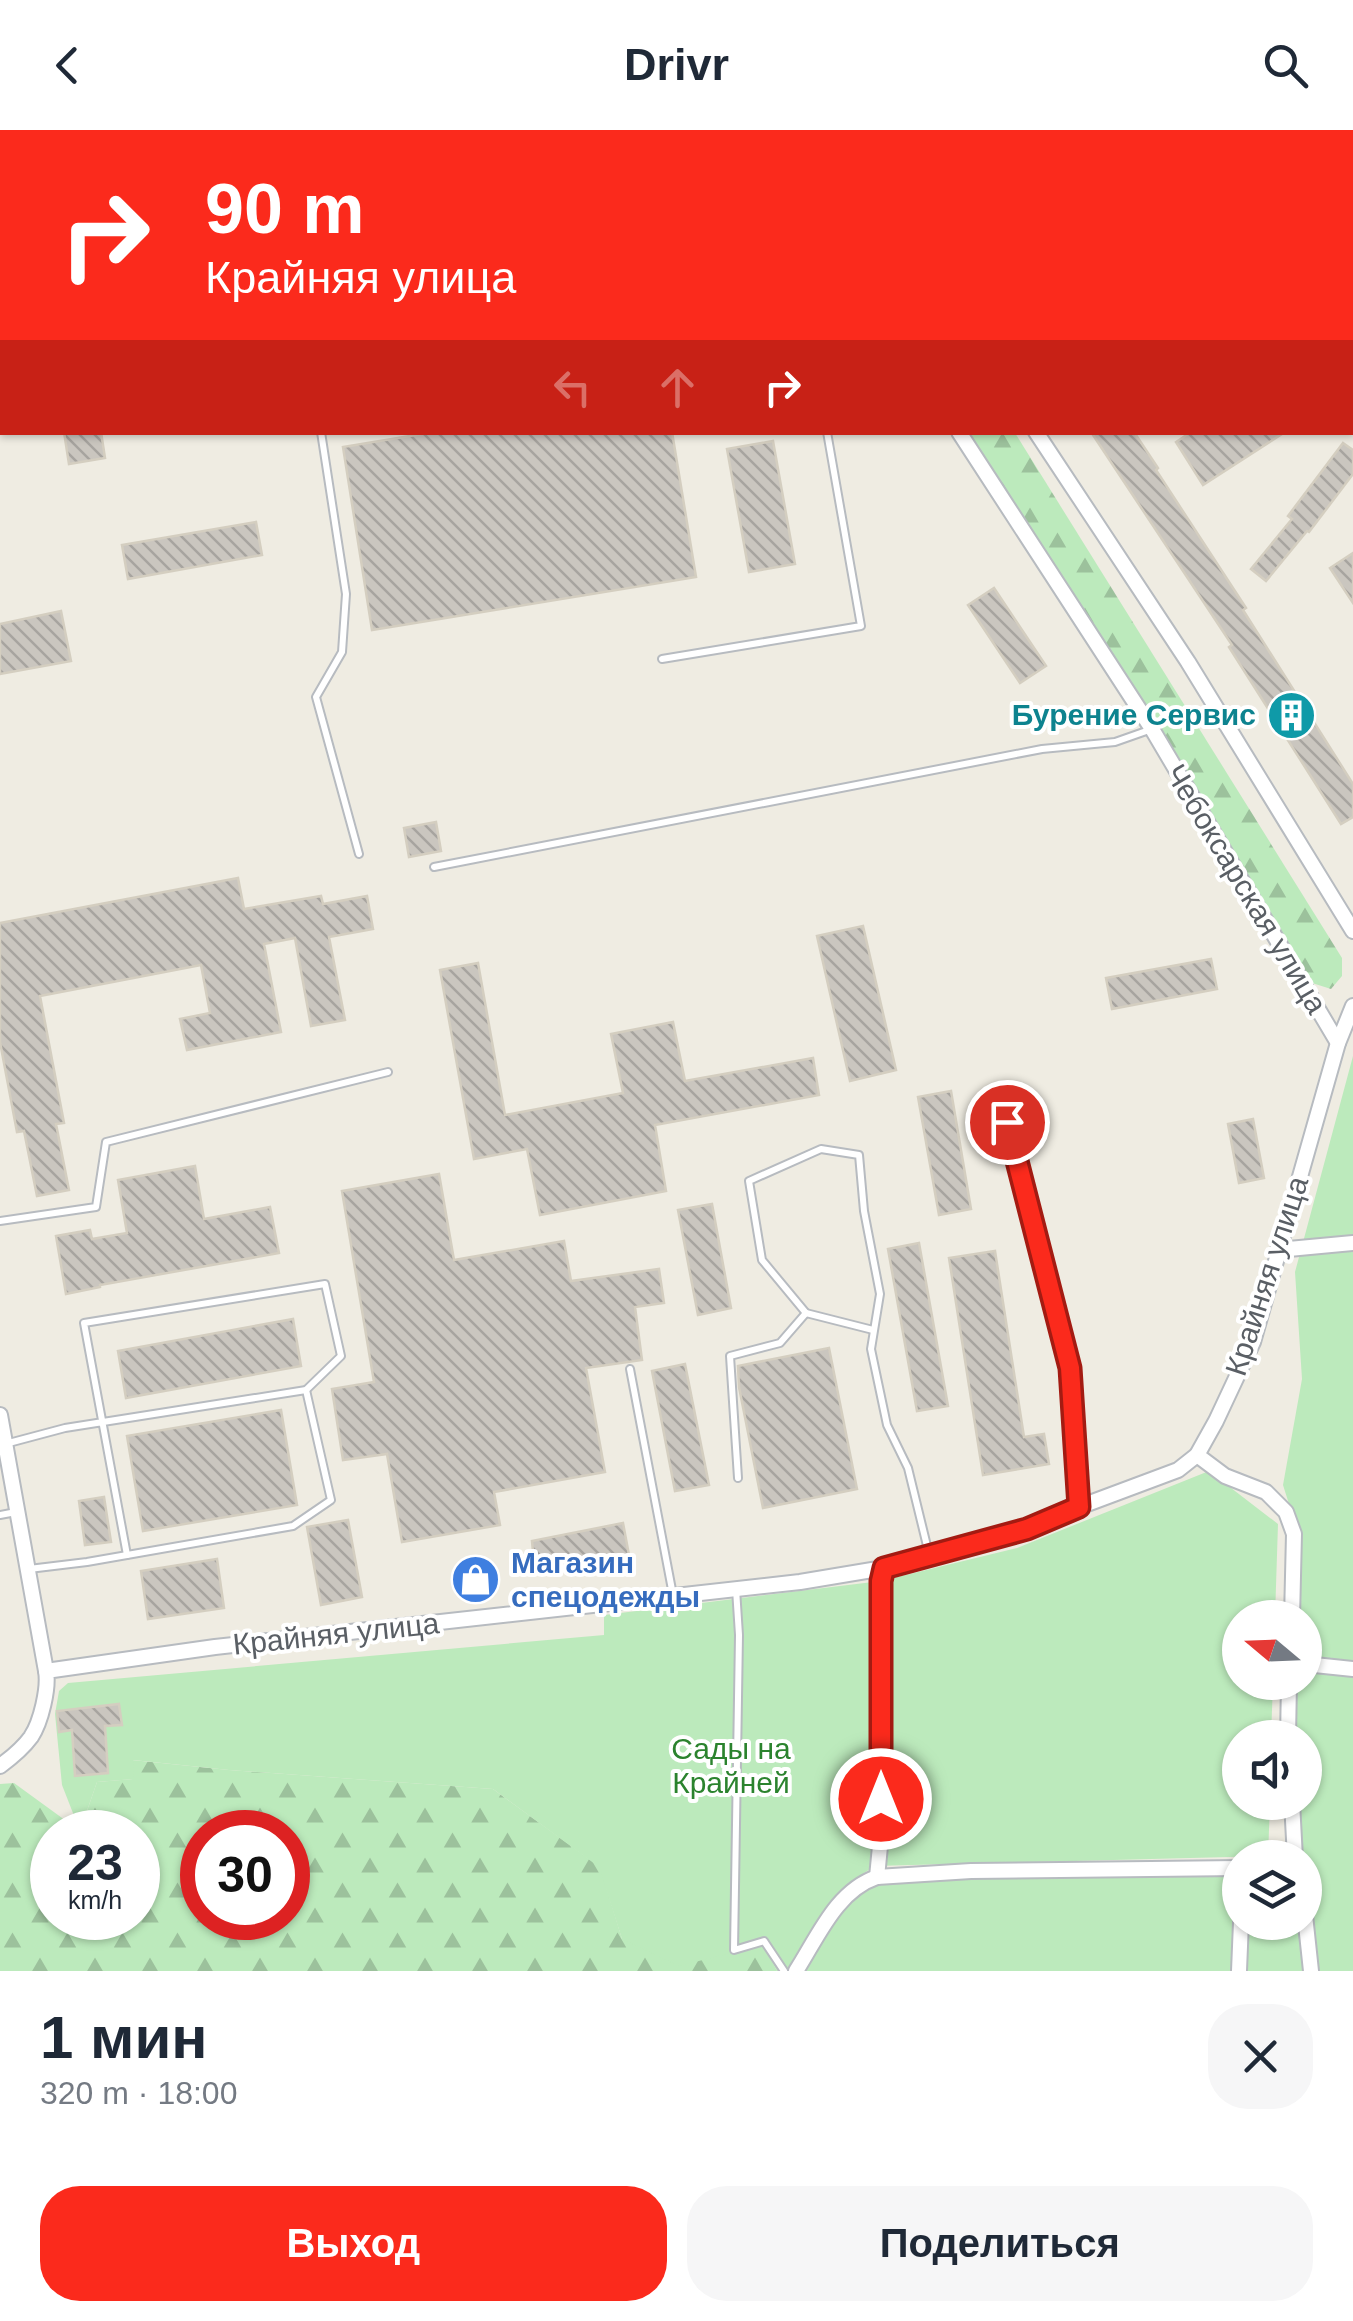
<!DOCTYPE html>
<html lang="ru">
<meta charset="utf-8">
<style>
body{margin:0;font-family:Helvetica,sans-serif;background:#f6f6f7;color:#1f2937;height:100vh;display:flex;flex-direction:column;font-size:38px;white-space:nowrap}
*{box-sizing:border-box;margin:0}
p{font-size:32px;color:#747a83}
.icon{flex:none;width:55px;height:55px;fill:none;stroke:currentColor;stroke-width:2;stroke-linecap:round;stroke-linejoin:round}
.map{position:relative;height:1841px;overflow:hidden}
.sheet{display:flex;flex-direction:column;background:#fff;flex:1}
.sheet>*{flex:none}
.banner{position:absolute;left:0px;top:0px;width:1355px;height:305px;box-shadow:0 2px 8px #0004;background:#fb2a1c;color:#fff;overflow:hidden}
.needle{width:65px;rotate:289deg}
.controls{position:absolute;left:1222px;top:1470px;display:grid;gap:20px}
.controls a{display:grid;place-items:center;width:100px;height:100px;border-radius:50%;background:#fff;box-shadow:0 2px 8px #0004;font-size:50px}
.speed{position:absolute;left:30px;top:1680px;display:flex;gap:20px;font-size:50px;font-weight:700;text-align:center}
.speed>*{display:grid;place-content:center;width:130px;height:130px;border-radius:50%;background:#fff;box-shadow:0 2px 8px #0004;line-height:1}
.speed small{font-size:25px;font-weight:400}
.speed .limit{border:15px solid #d22;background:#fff;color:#111}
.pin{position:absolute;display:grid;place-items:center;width:85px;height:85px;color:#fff;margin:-42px;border:5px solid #fff;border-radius:50%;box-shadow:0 2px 10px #0007}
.me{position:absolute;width:110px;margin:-55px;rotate:0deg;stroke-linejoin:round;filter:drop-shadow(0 0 8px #0008)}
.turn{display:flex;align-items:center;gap:35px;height:210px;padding:0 40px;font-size:45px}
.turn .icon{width:130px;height:130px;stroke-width:2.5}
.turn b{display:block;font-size:70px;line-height:85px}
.lanes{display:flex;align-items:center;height:95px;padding:0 40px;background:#0003;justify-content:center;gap:50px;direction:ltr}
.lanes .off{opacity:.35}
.round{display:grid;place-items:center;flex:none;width:105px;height:105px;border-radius:40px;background:#f6f6f7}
.overview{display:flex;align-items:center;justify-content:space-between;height:170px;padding:0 40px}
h1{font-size:60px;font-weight:700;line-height:75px}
.cta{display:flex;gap:20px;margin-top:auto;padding:20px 40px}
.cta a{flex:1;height:115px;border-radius:40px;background:#fb2a1c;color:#fff;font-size:40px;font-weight:700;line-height:115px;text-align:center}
.cta a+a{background:#f6f6f7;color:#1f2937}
header{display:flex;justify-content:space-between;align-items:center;height:130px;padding:0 40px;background:#fff;font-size:45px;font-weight:700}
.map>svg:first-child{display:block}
</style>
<header><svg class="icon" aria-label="back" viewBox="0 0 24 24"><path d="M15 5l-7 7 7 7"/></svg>Drivr<svg class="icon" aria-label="search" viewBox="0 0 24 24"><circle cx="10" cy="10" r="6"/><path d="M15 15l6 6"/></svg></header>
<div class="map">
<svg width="1353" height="1841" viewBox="0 0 1353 1841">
<defs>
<pattern id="forest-firs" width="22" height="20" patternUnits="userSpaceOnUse" patternTransform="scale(2.5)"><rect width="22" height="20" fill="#bceabc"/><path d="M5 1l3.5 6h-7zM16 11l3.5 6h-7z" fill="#9cc19c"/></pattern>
<pattern id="building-back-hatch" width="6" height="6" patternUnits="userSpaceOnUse" patternTransform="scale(2.5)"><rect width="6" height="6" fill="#cac6bf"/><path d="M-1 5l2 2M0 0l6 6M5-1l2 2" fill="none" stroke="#a7a49f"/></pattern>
</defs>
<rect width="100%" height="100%" fill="#efece2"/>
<g fill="url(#forest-firs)" fill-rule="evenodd">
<polygon points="968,303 1015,303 1342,828 1342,846 1331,859 1309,852"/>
<path d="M132 1630 229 1640 493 1659 600 1737 622 1809 746 1818 763 1815 777 1841H0V1654L14 1653 80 1701 97 1652 133 1649ZM52 1702H138V1788H52ZM202 1702H288V1788H202Z"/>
</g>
<polygon fill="#bceabc" points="1353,926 1353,1841 800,1841 814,1819 784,1841 777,1841 762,1815 679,1836 622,1809 599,1737 493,1659 229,1640 133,1630 134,1649 97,1652 80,1701 62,1655 55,1584 59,1561 68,1553 604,1505 604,1485 881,1451 1017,1418 1209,1341 1278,1394 1275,1487 1240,1488 1240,1552 1273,1553 1271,1607 1240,1608 1240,1672 1270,1673 1268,1726 874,1736 841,1760 817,1815 858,1753 1240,1734 1240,1792 1305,1792 1305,1728 1301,1727 1295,1673 1305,1672 1305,1608 1289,1607 1292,1553 1305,1552 1305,1488 1296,1487 1301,1412 1283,1355 1302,1249 1295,1142"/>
<g fill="url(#building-back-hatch)" stroke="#d4cec0" stroke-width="2.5">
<polygon points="64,302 101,302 105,328 69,334"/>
<polygon points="434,302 672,302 696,447 372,500 343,317"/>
<polygon points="1091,302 1134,302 1158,338 1156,340 1246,478 1243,480 1353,654 1353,687 1341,694 1229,517 1232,515"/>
<polygon points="1191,302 1285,302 1203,355 1176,312"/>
<polygon points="773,311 795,434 749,442 727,319"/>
<polygon points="1343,313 1353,320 1353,344 1309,402 1307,401 1266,451 1251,439 1292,389 1288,386"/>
<polygon points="256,392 262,425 128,449 122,415"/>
<polygon points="1353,423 1353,473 1330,438"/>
<polygon points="994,458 1046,536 1020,553 968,475"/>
<polygon points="61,481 71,531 0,544 0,494"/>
<polygon points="436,692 441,721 409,727 404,698"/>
<polygon points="238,748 244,779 321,766 323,774 367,766 373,799 329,807 345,890 311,896 295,808 264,814 281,902 187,920 180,889 210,883 201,835 40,866 64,993 56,994 69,1060 37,1066 24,1001 17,1002 0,912 0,793"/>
<polygon points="863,796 896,940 850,951 817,806"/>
<polygon points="1211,829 1217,859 1112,879 1106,848"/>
<polygon points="478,833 505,985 623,963 611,904 673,892 685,951 813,928 819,965 655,995 666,1061 540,1085 527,1019 474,1029 440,840"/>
<polygon points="951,961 971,1079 939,1085 918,967"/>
<polygon points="1253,989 1264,1048 1239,1053 1228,994"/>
<polygon points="195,1036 204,1089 270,1077 279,1123 100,1155 100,1157 66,1164 56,1106 90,1100 92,1109 127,1103 118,1050"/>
<polygon points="439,1044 454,1130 564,1111 571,1151 659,1139 664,1173 635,1177 642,1230 586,1238 605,1342 494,1362 500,1395 402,1412 387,1324 343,1330 332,1259 374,1252 342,1061"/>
<polygon points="712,1074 731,1178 698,1185 678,1080"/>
<polygon points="919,1113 948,1276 917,1281 888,1119"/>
<polygon points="995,1121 1024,1307 1044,1304 1049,1334 983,1345 949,1128"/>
<polygon points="293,1189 301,1236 126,1268 118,1221"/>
<polygon points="829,1218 857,1359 763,1378 739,1257 738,1236"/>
<polygon points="685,1234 709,1355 675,1361 652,1241"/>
<polygon points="281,1280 297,1375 143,1401 127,1306"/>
<polygon points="104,1367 111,1412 85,1415 79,1371"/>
<polygon points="348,1390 362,1467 321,1475 307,1397"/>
<polygon points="623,1393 629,1425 535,1444 532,1411"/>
<polygon points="217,1429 224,1478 148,1489 141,1441"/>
<polygon points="493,1441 496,1459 472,1464 469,1446"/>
<polygon points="119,1574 122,1595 105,1596 108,1643 75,1646 72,1600 59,1602 57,1581"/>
</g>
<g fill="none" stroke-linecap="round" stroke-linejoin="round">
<defs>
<g id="service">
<polyline points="1222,0 1223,2"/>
<polyline points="1352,55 1353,55"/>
<polyline points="1352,223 1353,224"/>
<polyline points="321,302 346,464 342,522 316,567 359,724"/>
<polyline points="662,529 861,496 827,302"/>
<polyline points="434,737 1042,619 1115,612 1152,599"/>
<polyline points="0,1091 96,1077 106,1012 388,942"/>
<polyline points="806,1183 873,1200"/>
<polyline points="630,1239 673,1465"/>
<polyline points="5,1314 65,1298 306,1260 341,1226 325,1154 84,1193 127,1425"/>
<polyline points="738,1348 730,1226 780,1213 806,1183 762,1130 749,1051 821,1019 859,1025 864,1081 880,1164 871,1219 887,1295 908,1338 929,1424"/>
<polyline points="0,1385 16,1382"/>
<polyline points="29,1439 87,1432 293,1396 331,1370 306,1260"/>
<polyline points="736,1459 739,1505 734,1820 764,1811 784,1841"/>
</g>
<g id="minor">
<polyline points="761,0 762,2"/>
<polyline points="841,0 842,2"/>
<polyline points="537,2 550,0"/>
<polyline points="0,97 2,97"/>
<polyline points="959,302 1152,599 1338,913"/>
<polyline points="1036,302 1188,532 1353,801"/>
<polyline points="1007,992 1070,1239 1079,1377"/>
<polyline points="1278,1120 1353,1113"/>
<polyline points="0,1285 46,1541"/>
<polyline points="1197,1325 1225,1346 1266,1362 1286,1382 1294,1404 1292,1488"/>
<polyline points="1305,1534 1353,1539"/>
<polyline points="1288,1608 1289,1552"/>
<path d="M0 1636C11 1628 23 1618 31 1607 41 1592 49 1558 46 1541L215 1517 800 1452 884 1438 1027 1399 1079 1377 1178 1340 1197 1325 1216 1291 1253 1212 1338 913 1353 876"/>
<polyline points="1292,1672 1295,1728"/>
<polyline points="877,1747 881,1706 881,1451 884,1438"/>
<polyline points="1305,1785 1311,1841"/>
<path d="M796 1841C818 1807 836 1761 877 1747L971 1741 1240 1738"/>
<polyline points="1239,1841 1241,1792"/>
</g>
</defs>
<use href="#service" stroke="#b7bbc0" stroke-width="10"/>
<use href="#minor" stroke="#b7bbc0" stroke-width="18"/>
<use href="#service" stroke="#fff" stroke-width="6"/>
<use href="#minor" stroke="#fff" stroke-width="14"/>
</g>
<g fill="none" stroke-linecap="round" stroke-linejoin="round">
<defs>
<polyline id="route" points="881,1669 881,1451 884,1438 1027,1399 1079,1377 1070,1238 1007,992"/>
</defs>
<use href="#route" stroke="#a31b12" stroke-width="25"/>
<use href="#route" stroke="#fb2a1c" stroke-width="18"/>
</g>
<defs>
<symbol id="building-disc" viewBox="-11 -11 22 22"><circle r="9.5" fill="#0f9aa8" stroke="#fff"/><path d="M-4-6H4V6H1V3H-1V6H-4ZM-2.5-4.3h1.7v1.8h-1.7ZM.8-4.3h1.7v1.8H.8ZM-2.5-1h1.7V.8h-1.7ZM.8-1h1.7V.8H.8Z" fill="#fff"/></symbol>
<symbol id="shop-disc" viewBox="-11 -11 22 22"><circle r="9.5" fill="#3f7fe0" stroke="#fff"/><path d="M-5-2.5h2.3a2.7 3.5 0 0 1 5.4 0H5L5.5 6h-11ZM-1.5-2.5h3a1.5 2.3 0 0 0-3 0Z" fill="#fff"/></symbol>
</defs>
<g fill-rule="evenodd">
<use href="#building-disc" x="1264" y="558" width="55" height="55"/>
<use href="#shop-disc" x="448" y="1422" width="55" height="55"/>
</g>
<g text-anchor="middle" stroke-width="8" stroke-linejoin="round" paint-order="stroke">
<g font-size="30" font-weight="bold" fill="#0d838f" stroke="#fff" text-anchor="end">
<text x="1256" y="595">Бурение Сервис</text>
</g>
<g font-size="30" fill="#5a5f65" stroke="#fff">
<text transform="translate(1246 759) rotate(59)" y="10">Чебоксарская улица</text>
<text transform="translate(1267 1146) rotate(-72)" y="10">Крайняя улица</text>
<text transform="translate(336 1504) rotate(-6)" y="10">Крайняя улица</text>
</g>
<g font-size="30" font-weight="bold" fill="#366cbe" stroke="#fff" text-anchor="start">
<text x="511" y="1443">Магазин<tspan x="511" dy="34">спецодежды</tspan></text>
</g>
<g font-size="30" fill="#2b832e" stroke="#fff">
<text x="731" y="1629">Сады на<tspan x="731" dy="34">Крайней</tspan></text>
</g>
</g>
</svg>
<div class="controls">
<a><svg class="needle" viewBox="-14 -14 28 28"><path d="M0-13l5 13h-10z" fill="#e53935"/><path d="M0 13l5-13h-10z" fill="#747a83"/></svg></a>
<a><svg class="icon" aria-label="sound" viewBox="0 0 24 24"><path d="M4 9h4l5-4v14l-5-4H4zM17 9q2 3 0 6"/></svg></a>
<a><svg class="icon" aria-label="layers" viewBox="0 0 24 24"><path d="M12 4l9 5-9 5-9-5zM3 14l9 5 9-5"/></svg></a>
</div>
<div class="speed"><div>23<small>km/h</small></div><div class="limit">30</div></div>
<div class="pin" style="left:1007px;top:992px;background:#d93025"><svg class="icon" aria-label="arrive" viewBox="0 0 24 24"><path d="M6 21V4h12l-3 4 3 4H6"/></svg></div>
<svg class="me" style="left:881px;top:1669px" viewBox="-20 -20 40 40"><circle r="17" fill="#fb2a1c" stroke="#fff" stroke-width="3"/><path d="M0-11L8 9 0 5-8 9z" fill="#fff"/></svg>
<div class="banner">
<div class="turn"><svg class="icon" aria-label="right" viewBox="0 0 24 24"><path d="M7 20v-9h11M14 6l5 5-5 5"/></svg><div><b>90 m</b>Крайняя улица</div></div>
<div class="lanes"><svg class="icon off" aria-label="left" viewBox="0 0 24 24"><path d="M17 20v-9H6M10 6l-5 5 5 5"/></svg><svg class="icon off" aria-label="ahead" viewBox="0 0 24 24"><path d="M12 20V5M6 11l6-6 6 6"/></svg><svg class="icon" aria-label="right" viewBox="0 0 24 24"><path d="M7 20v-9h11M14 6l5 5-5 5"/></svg></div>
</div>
</div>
<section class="sheet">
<div class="overview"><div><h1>1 мин</h1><p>320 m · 18:00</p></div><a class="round"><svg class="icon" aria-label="close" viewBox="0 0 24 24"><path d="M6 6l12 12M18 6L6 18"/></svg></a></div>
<div class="cta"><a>Выход</a><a>Поделиться</a></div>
</section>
